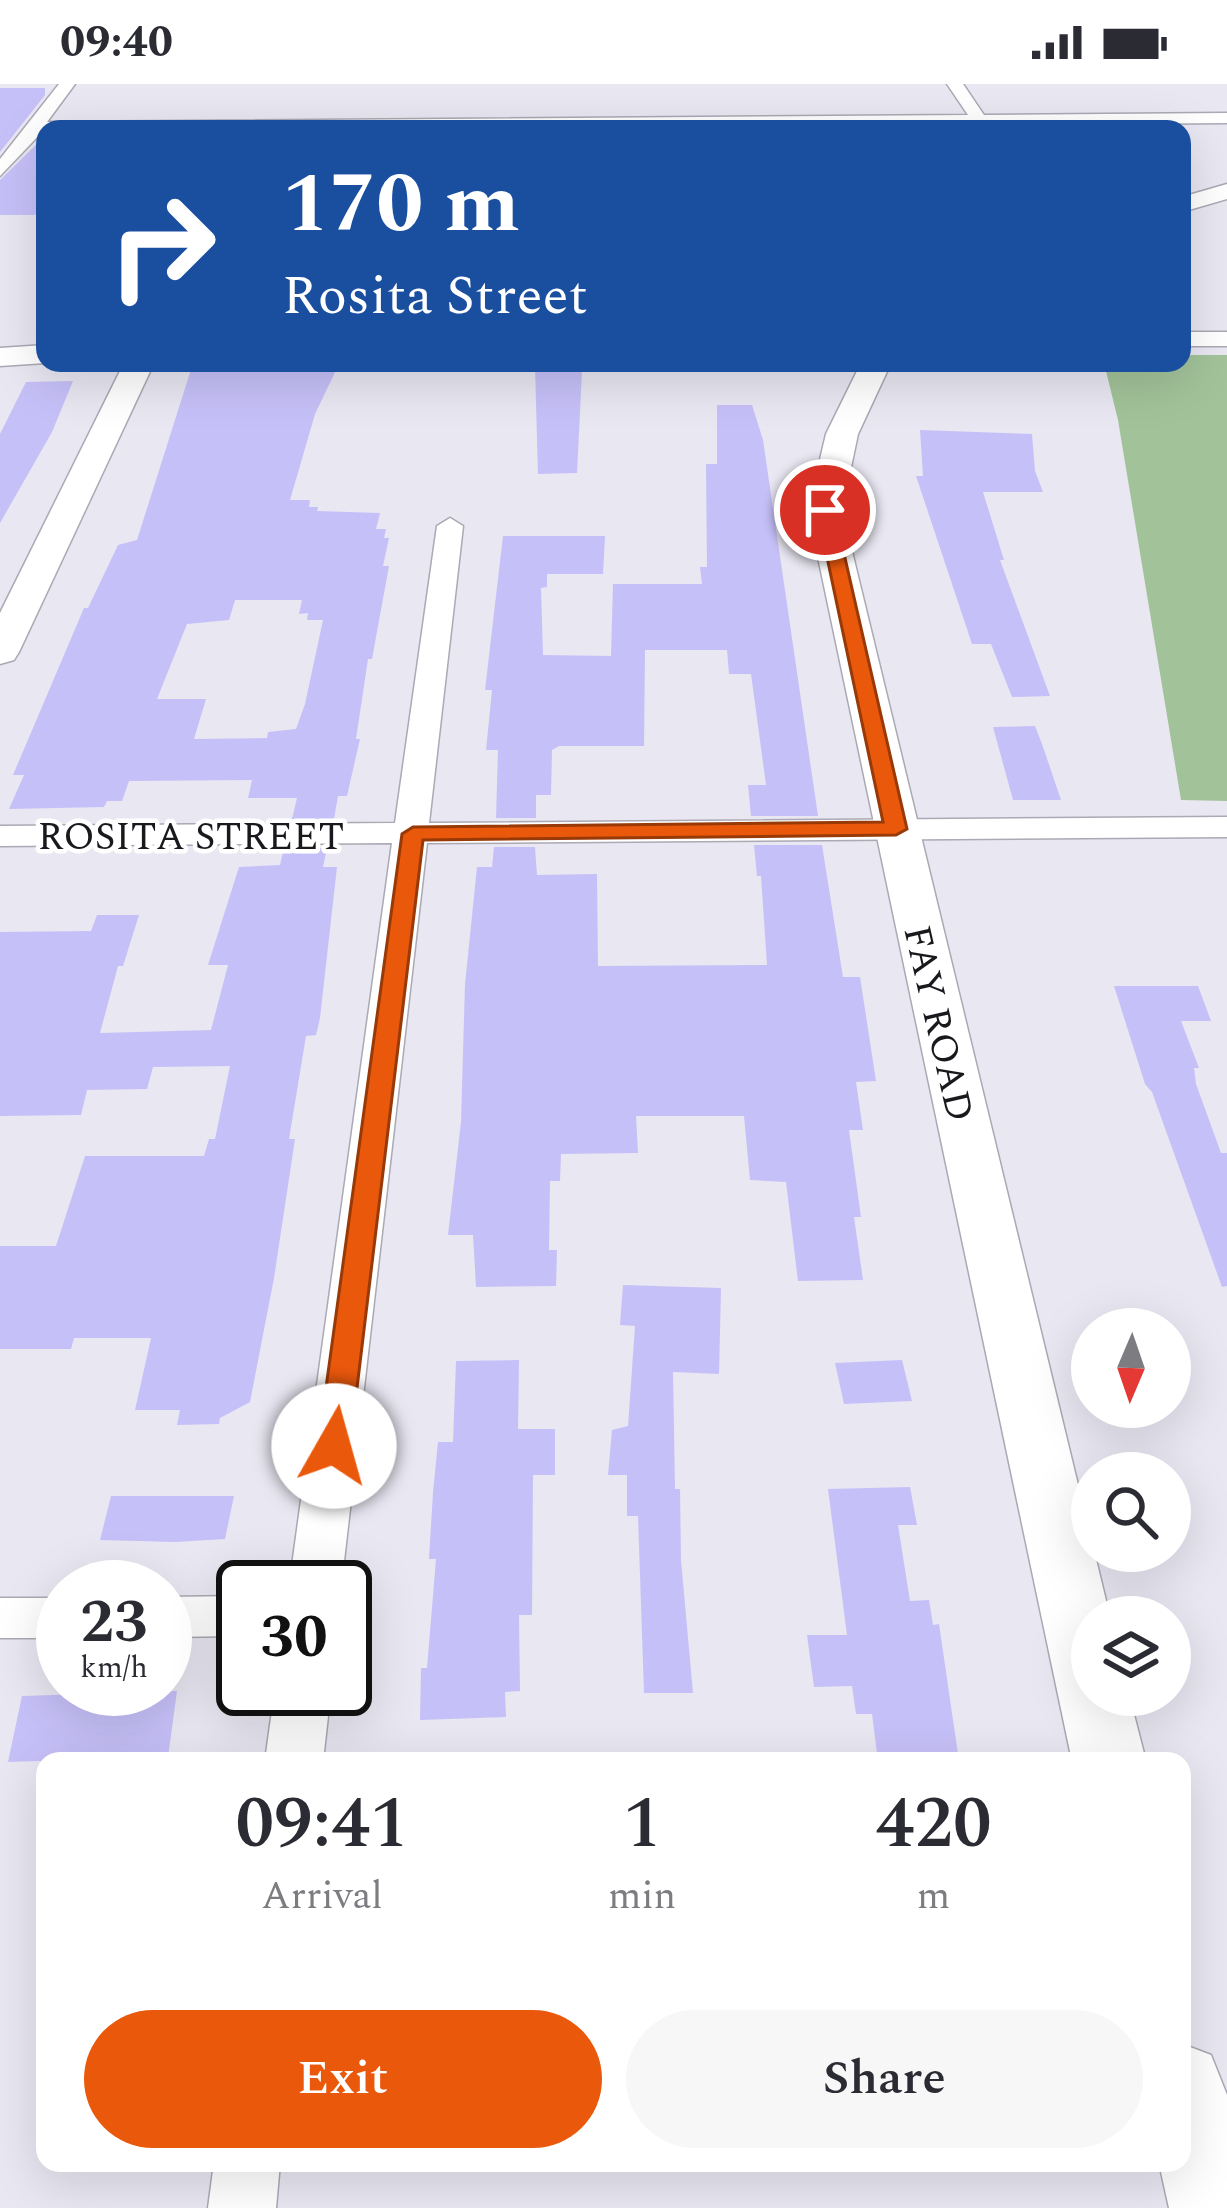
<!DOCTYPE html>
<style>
body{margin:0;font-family:Spectral,serif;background:#f7f7f7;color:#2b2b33;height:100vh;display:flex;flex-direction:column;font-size:45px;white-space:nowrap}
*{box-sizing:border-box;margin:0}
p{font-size:39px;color:#7c7c81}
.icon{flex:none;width:66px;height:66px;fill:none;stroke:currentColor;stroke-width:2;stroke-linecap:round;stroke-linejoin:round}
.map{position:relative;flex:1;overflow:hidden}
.details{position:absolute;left:36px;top:1668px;width:1155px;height:420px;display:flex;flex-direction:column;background:#fff;border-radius:24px;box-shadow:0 12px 48px #0002}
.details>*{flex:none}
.hud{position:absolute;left:36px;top:36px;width:1155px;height:252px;border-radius:24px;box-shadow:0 12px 48px #0002;background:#1a4fa0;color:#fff;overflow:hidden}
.needle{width:78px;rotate:182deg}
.fabs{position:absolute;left:1071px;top:1224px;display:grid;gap:24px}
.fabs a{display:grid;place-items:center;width:120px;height:120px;border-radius:50%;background:#fff;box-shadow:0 12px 48px #0002;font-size:60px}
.speed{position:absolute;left:36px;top:1476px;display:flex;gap:24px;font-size:60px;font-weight:700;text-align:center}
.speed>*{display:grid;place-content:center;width:156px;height:156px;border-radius:50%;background:#fff;box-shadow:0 12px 48px #0002;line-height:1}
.speed small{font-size:30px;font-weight:400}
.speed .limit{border:6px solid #111;border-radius:18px;background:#fff;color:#111}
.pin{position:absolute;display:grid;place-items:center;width:102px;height:102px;color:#fff;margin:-51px;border:6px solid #fff;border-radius:50%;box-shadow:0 3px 12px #0007}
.me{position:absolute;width:132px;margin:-66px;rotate:7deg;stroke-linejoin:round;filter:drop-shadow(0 0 9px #0008)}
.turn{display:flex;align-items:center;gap:42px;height:252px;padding:0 48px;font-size:54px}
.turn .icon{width:156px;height:156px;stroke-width:2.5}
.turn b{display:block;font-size:84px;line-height:102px}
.eta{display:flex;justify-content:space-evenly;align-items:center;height:204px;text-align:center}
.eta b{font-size:72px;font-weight:600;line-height:84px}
.button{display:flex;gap:24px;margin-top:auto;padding:24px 48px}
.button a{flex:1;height:138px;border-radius:72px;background:#ea580c;color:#fff;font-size:48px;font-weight:600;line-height:138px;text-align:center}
.button a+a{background:#f7f7f7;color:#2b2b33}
.status{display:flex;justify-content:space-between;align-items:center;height:84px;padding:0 60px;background:#fff;direction:ltr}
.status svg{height:33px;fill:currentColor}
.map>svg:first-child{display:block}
</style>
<div class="status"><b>09:40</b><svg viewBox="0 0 49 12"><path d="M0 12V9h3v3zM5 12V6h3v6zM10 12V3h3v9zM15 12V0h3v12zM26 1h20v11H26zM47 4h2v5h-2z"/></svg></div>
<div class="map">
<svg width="1227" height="2124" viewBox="0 0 1227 2124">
<rect width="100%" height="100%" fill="#e8e7f2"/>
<polygon fill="#a2c39a" points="1182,271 1227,271 1227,717 1181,716 1118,336 1104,279 1182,279"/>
<g fill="#c6c0f8" fill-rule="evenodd">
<polygon points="0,4 45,4 45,11 0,68"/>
<polygon points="45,52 45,114 35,131 0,131 0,96"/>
<path d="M193 279 339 280 315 330 290 416H310L309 423H318L317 427 380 429 376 445H386L384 454H389L383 482H389L372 575H368L356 655H360L347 712H338L334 735H292L297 714H248L252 696 129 697 122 717H107L104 723 9 725 24 691H13L84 524H88L118 461 137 456ZM235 516H302L299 530 308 529 307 536H323L305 620 296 645 268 648 267 654 194 655 206 615H157L187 540 229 536Z"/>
<polygon points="535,283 576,283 582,287 577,389 538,390"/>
<polygon points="73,297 52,348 0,439 0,350 26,298"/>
<polygon points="717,321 752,321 763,356 818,732 751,732 748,701 766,701 751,590 729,590 727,566 645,566 644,662 559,662 552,666 551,711 536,711 536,734 496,734 498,666 486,666 492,606 485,606 503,452 605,452 603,490 547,490 547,503 541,504 543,571 611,572 613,500 702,500 700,483 707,483 706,380 717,380"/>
<polygon points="920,346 1032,350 1035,387 1043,408 983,408 1004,476 1000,476 1050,612 1012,613 991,560 972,560 916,392 923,392"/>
<polygon points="1035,642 1042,660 1061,716 1013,716 993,643"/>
<polygon points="754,761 822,761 843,893 860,893 876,997 856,998 863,1046 849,1046 861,1133 854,1133 863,1196 798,1197 786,1098 750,1096 744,1032 636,1032 638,1069 561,1070 560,1097 550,1097 549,1166 557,1166 556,1202 476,1203 473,1151 448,1151 461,1038 465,900 477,783 492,783 494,763 535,763 537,791 597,790 598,882 767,881 761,792 757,792"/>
<polygon points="284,764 327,764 323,783 337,783 320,934 316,951 306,952 289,1055 295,1055 274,1194 250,1318 220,1334 219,1340 177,1341 180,1326 135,1326 151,1254 74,1254 71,1265 0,1265 0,1162 56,1162 85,1072 204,1072 209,1055 215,1055 230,982 153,983 147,1005 87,1006 81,1031 0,1032 0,848 91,847 97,831 139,831 123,882 118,882 100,949 211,946 228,881 208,881 239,783 280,781"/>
<polygon points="1114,902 1198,902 1211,937 1181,937 1199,984 1194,984 1196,1000 1221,1069 1227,1069 1227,1202 1222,1203 1152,1008 1145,1000"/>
<polygon points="623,1201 721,1204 719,1290 673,1288 675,1405 680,1405 681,1476 693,1609 644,1609 638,1432 627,1432 627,1391 608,1391 612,1346 628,1342 635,1242 620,1241"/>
<polygon points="519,1276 518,1345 555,1345 555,1391 533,1391 532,1531 519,1531 520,1607 505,1608 506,1633 420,1636 421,1584 427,1584 436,1475 429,1475 433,1408 438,1358 453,1358 456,1277"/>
<polygon points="902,1276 912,1317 844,1320 835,1279"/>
<polygon points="910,1403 917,1441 898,1441 910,1517 929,1516 933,1541 939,1540 959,1677 878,1677 872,1630 856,1630 852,1602 814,1603 807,1551 847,1551 828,1405"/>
<polygon points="111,1412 234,1412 225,1455 175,1458 100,1456"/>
<polygon points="177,1607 168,1673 8,1678 22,1612"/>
</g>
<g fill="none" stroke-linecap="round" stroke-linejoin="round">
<defs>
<g id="minor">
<polygon points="59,0 75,0 47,38 968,31 947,0 963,0 984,31 1227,29 1227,39 991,41 994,45 45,45 0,92 0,75"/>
<rect x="1182" y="248" width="45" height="14"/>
<polygon points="450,434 463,442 429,739 1227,733 1227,753 427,759 341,1503 289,1503 392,759 0,762 0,742 395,739 437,442"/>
<polygon points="243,1512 243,1552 165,1553 165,1513"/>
<rect x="0" y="1514" width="63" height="40"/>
<polygon points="275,1605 331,1605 323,1677 265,1677"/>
<polygon points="214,2079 280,2079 276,2124 208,2124"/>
</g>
<g id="tertiary">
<polygon points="1227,100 1227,115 1182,128 1182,113"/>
<polygon points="45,261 45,279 0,282 0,264"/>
<polygon points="124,279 154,279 19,568 14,576 0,580 0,529"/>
<polygon points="861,279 891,279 858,350 842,426 1110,1533 1092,1533 1092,1611 1129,1611 1146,1677 1072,1677 808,426 826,350"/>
<polygon points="1182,1960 1211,1971 1227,2011 1227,2124 1169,2124 1159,2079 1182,2079"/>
</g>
</defs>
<use href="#minor" stroke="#aaa9b4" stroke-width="3"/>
<use href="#tertiary" stroke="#aaa9b4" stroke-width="3"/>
<use href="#minor" fill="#fff" fill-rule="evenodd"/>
<use href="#tertiary" fill="#fff" fill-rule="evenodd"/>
</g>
<polygon fill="#ea580c" stroke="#983908" stroke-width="3" points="825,421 834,426 907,745 896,751 423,756 350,1362 345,1370 322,1370 318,1362 402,750 413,743 883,738 817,426"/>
<g text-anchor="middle" stroke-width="9" stroke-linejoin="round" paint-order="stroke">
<g font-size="39" fill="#19191d" stroke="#fff">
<text x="191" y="765">ROSITA STREET</text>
<text transform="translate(940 939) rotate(77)" y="14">FAY ROAD</text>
</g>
</g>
</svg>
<div class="fabs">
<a><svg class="needle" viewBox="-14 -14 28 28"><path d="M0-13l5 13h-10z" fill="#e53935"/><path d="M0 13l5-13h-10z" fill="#7c7c81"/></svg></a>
<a><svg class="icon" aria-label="search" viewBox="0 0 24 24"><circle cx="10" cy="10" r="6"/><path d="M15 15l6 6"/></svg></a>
<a><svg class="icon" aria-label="layers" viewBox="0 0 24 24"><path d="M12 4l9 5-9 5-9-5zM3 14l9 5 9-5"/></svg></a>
</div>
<div class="speed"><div>23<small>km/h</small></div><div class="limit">30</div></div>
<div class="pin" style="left:825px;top:426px;background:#d93025"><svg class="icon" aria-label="arrive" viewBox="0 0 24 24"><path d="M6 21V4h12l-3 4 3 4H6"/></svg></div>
<svg class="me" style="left:334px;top:1362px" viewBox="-20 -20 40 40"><circle r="19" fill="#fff"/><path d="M0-13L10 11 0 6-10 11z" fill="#ea580c"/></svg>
<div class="hud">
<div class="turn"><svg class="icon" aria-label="right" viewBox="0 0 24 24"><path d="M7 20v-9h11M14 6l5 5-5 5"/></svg><div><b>170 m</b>Rosita Street</div></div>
</div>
<section class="details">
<div class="eta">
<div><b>09:41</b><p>Arrival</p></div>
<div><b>1</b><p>min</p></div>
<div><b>420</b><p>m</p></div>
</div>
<div class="button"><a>Exit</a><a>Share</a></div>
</section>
</div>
